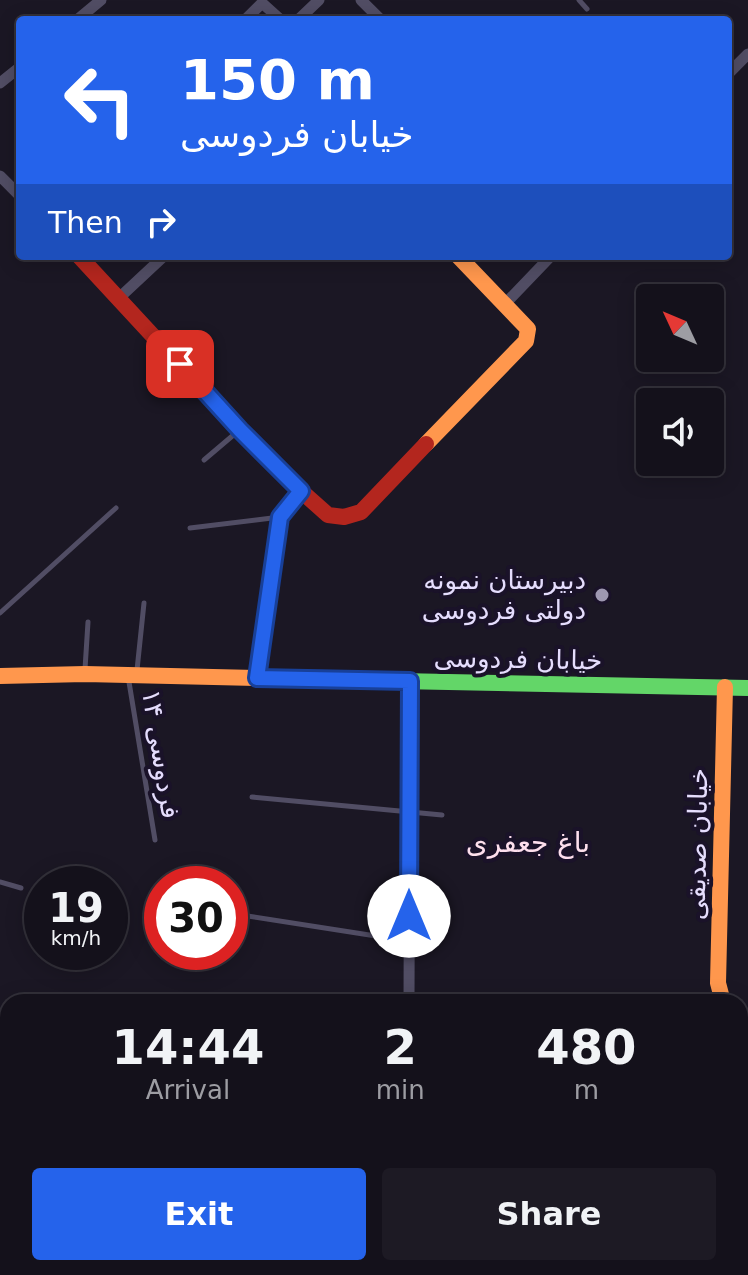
<!DOCTYPE html>
<meta charset="utf-8">
<style>
body{margin:0;font-family:"DejaVu Sans","Noto Sans Arabic",sans-serif;background:#1d1a24;color:#f1f3f6;height:100vh;display:flex;flex-direction:column;font-size:30px;white-space:nowrap}
*{box-sizing:border-box;margin:0}
p{font-size:26px;color:#9d9da3}
.icon{flex:none;width:44px;height:44px;fill:none;stroke:currentColor;stroke-width:2;stroke-linecap:round;stroke-linejoin:round}
.map{position:relative;flex:1;overflow:hidden}
.sheet{position:absolute;left:0px;top:994px;width:748px;height:282px;display:flex;flex-direction:column;background:#14111b;border-radius:24px 24px 0 0;box-shadow:0 4px 20px #0003,0 0 0 2px #33313a}
.sheet>*{flex:none}
.top-card{position:absolute;left:16px;top:16px;width:716px;height:244px;border-radius:8px;box-shadow:0 4px 20px #0003,0 0 0 2px #33313a;background:#2563eb;color:#fff;overflow:hidden}
.needle{width:52px;rotate:314deg}
.buttons{position:absolute;left:636px;top:284px;display:grid;gap:16px}
.buttons a{display:grid;place-items:center;width:88px;height:88px;border-radius:8px;background:#14111b;box-shadow:0 4px 20px #0003,0 0 0 2px #33313a;font-size:40px}
.speed{position:absolute;left:24px;top:866px;display:flex;gap:16px;font-size:40px;font-weight:700;text-align:center}
.speed>*{display:grid;place-content:center;width:104px;height:104px;border-radius:50%;background:#14111b;box-shadow:0 4px 20px #0003,0 0 0 2px #33313a;line-height:1}
.speed small{font-size:20px;font-weight:400}
.speed .limit{border:12px solid #d22;background:#fff;color:#111}
.pin{position:absolute;display:grid;place-items:center;width:68px;height:68px;color:#fff;margin:-34px;border-radius:16px;box-shadow:0 4px 12px #0006}
.me{position:absolute;width:88px;margin:-44px;rotate:0deg;stroke-linejoin:round;filter:drop-shadow(0 0 6px #0008)}
.turn{display:flex;align-items:center;gap:28px;height:168px;padding:0 32px;font-size:36px}
.turn .icon{width:104px;height:104px;stroke-width:2.5}
.turn b{display:block;font-size:56px;line-height:68px}
.then{display:flex;align-items:center;height:76px;padding:0 32px;background:#0003;gap:16px;font-size:30px}
.eta{display:flex;justify-content:space-evenly;align-items:center;height:136px;text-align:center}
.eta b{font-size:48px;font-weight:700;line-height:56px}
.cta{display:flex;gap:16px;margin-top:auto;padding:16px 32px}
.cta a{flex:1;height:92px;border-radius:8px;background:#2563eb;color:#fff;font-size:32px;font-weight:700;line-height:92px;text-align:center}
.cta a+a{background:#1d1a24;color:#f1f3f6}
.map>svg:first-child{display:block}
</style>
<div class="map">
<svg width="748" height="1275" viewBox="0 0 748 1275">
<rect width="100%" height="100%" fill="#1b1724"/>
<g fill="none" stroke-linecap="round" stroke-linejoin="round">
<g stroke="#514d64" stroke-width="5">
<polyline points="579,0 587,9"/>
<polyline points="204,460 237,432"/>
<polyline points="190,528 280,517"/>
<polyline points="0,613 116,508"/>
<polyline points="85,669 88,622"/>
<polyline points="137,670 144,603"/>
<polyline points="128,676 155,840"/>
<polyline points="252,797 442,815"/>
<polyline points="0,882 21,888"/>
<polyline points="241,915 408,941"/>
<polyline points="537,1275 538,1268"/>
</g>
<g stroke="#514d64" stroke-width="11">
<polyline points="361,0 381,20"/>
<polyline points="77,20 101,0"/>
<polyline points="245,20 262,3 281,20"/>
<polyline points="298,20 319,0"/>
<polyline points="728,74 748,54"/>
<polyline points="0,83 20,67"/>
<polyline points="0,176 20,196"/>
<polyline points="119,298 164,256"/>
<polyline points="504,305 551,256"/>
<polyline points="257,678 280,517 301,491"/>
<polyline points="409,1002 410,681"/>
<polyline points="352,1275 353,1268"/>
</g>
<g stroke="#63d668" stroke-width="16">
<polyline points="300,679 748,688"/>
<polyline points="741,1275 748,1212"/>
</g>
<g stroke="#ff974d" stroke-width="16">
<polyline points="426,444 526,341 528,329 458,256"/>
<polyline points="0,676 85,674 300,679"/>
<polyline points="723,1002 718,983 725,687"/>
<polyline points="740,1062 748,1091"/>
</g>
<polyline stroke="#b3261e" stroke-width="16" points="79,256 240,430 301,491 328,515 344,517 361,512 426,444"/>
</g>
<g fill="none" stroke-linecap="round" stroke-linejoin="round">
<defs>
<polyline id="route" points="180,364 240,430 301,491 280,517 257,678 410,681 409,916"/>
</defs>
<use href="#route" stroke="#184099" stroke-width="20"/>
<use href="#route" stroke="#2563eb" stroke-width="14"/>
</g>
<circle fill="#9e98b1" stroke="#1a1229" stroke-width="3" cx="602" cy="595" r="8"/>
<g text-anchor="middle" stroke-width="8" stroke-linejoin="round" paint-order="stroke">
<g font-size="26" fill="#e5ddfd" stroke="#1a1229" text-anchor="end">
<text x="586" y="589">دبیرستان نمونه<tspan x="586" dy="30">دولتی فردوسی</tspan></text>
</g>
<g font-size="26" fill="#e5ddfd" stroke="#1a1229">
<text transform="translate(518 659) rotate(1)" y="9">خیابان فردوسی</text>
<text transform="translate(161 754) rotate(81)" y="9">فردوسی ۱۴</text>
<text transform="translate(697 844) rotate(-89)" y="9">خیابان صدیقی</text>
</g>
<g font-size="28" fill="#fddfed" stroke="#1a1229">
<text x="528" y="852">باغ جعفری</text>
</g>
</g>
</svg>
<div class="buttons">
<a><svg class="needle" viewBox="-14 -14 28 28"><path d="M0-13l5 13h-10z" fill="#e53935"/><path d="M0 13l5-13h-10z" fill="#9d9da3"/></svg></a>
<a><svg class="icon" aria-label="sound" viewBox="0 0 24 24"><path d="M4 9h4l5-4v14l-5-4H4zM17 9q2 3 0 6"/></svg></a>
</div>
<div class="speed"><div>19<small>km/h</small></div><div class="limit">30</div></div>
<div class="pin" style="left:180px;top:364px;background:#d93025"><svg class="icon" aria-label="arrive" viewBox="0 0 24 24"><path d="M6 21V4h12l-3 4 3 4H6"/></svg></div>
<svg class="me" style="left:409px;top:916px" viewBox="-20 -20 40 40"><circle r="19" fill="#fff"/><path d="M0-13L10 11 0 6-10 11z" fill="#2563eb"/></svg>
<div class="top-card">
<div class="turn"><svg class="icon" aria-label="left" viewBox="0 0 24 24"><path d="M17 20v-9H6M10 6l-5 5 5 5"/></svg><div><b>150 m</b>خیابان فردوسی</div></div>
<div class="then">Then<svg class="icon" aria-label="right" viewBox="0 0 24 24"><path d="M7 20v-9h11M14 6l5 5-5 5"/></svg></div>
</div>
<section class="sheet">
<div class="eta">
<div><b>14:44</b><p>Arrival</p></div>
<div><b>2</b><p>min</p></div>
<div><b>480</b><p>m</p></div>
</div>
<div class="cta"><a>Exit</a><a>Share</a></div>
</section>
</div>
